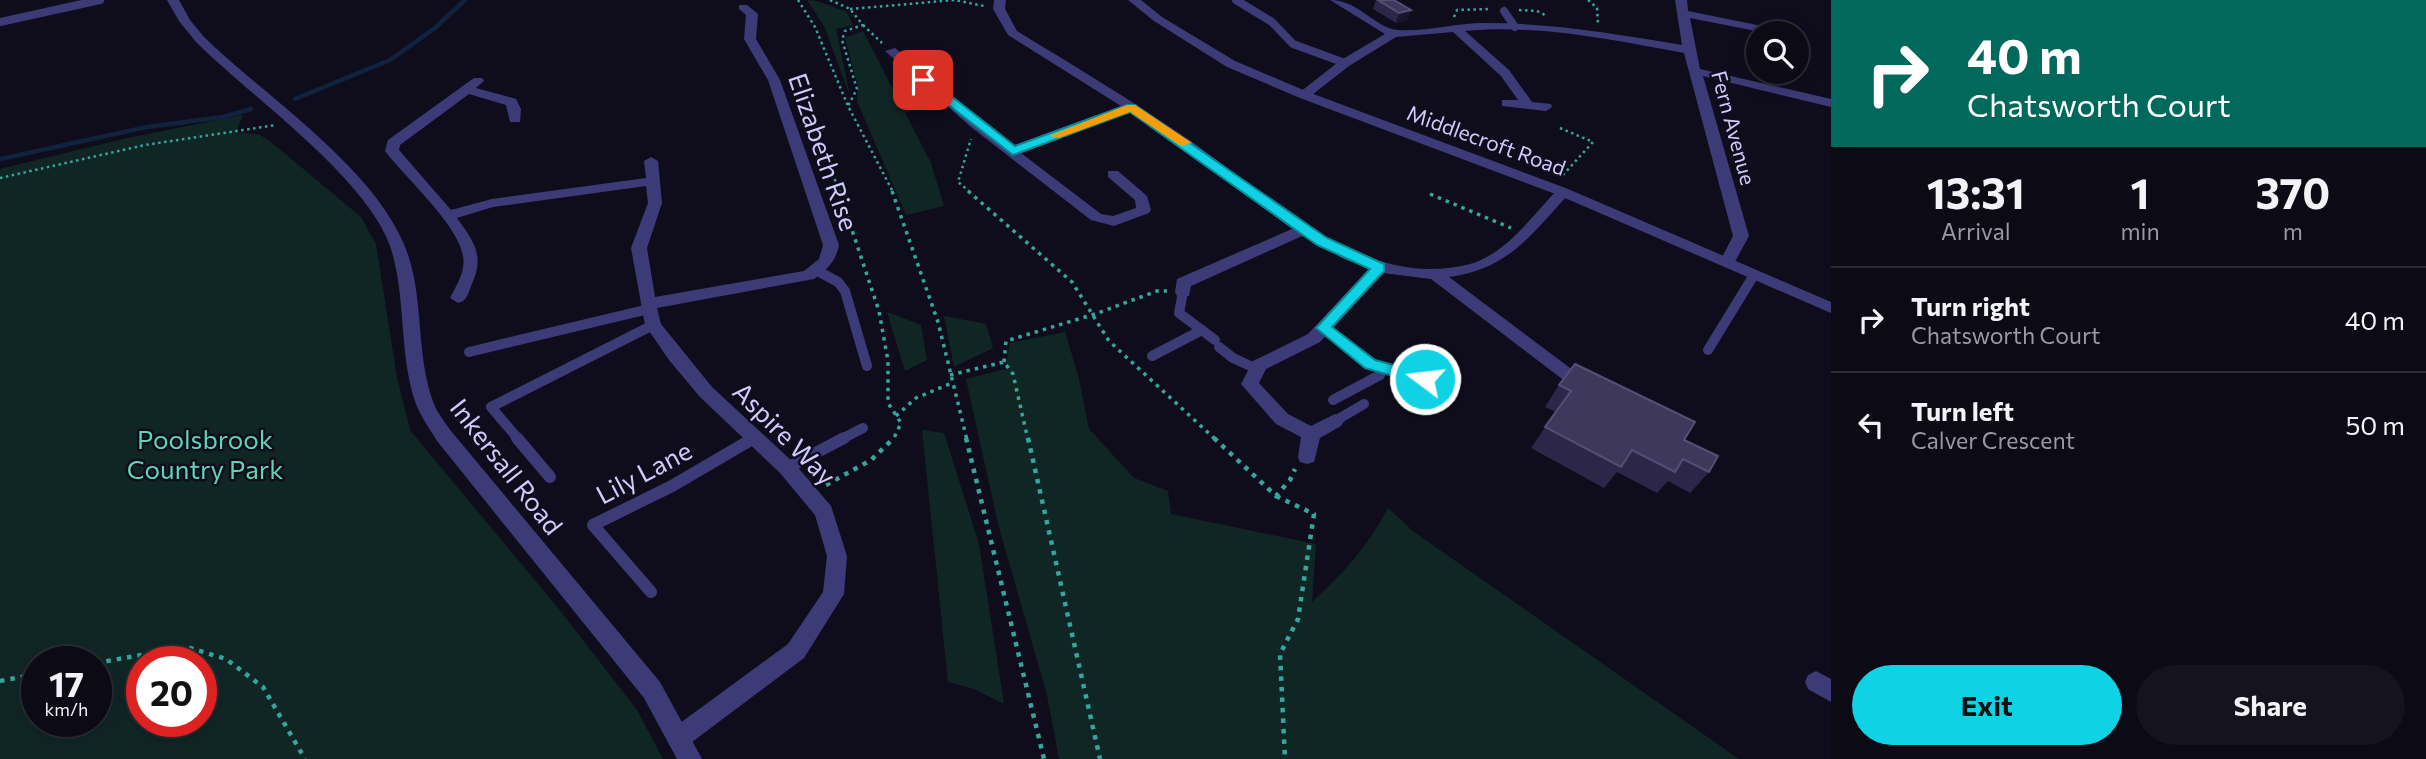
<!DOCTYPE html>
<style>
body{margin:0;font-family:Commissioner,sans-serif;background:#14131e;color:#f1f3f6;height:100vh;display:flex;flex-direction:column;font-size:26px;white-space:nowrap}
*{box-sizing:border-box;margin:0}
p{font-size:23px;color:#9a9aa0}
.icon{flex:none;width:38px;height:38px;fill:none;stroke:currentColor;stroke-width:2;stroke-linecap:round;stroke-linejoin:round}
.map{position:relative;flex:1;overflow:hidden}
.details{display:flex;flex-direction:column;background:#0b0a15;width:595px}
.details>*{flex:none}
.hud{background:#00695c;color:#fff;overflow:hidden}
.buttons{position:absolute;left:1746px;top:21px;display:grid;gap:14px}
.buttons a{display:grid;place-items:center;width:63px;height:63px;border-radius:50%;background:#0b0a15;box-shadow:0 4px 18px #0003,0 0 0 2px #2b2b34;font-size:35px}
.speed{position:absolute;left:21px;top:646px;display:flex;gap:14px;font-size:35px;font-weight:700;text-align:center}
.speed>*{display:grid;place-content:center;width:91px;height:91px;border-radius:50%;background:#0b0a15;box-shadow:0 4px 18px #0003,0 0 0 2px #2b2b34;line-height:1}
.speed small{font-size:18px;font-weight:400}
.speed .limit{border:10px solid #d22;background:#fff;color:#111}
.pin{position:absolute;display:grid;place-items:center;width:60px;height:60px;color:#fff;margin:-30px;border-radius:14px;box-shadow:0 4px 10px #0006}
.me{position:absolute;width:77px;margin:-38px;rotate:285deg;stroke-linejoin:round;filter:drop-shadow(0 0 5px #0008)}
.turn{display:flex;align-items:center;gap:24px;height:147px;padding:0 21px;font-size:32px}
.turn .icon{width:91px;height:91px;stroke-width:2.5}
.turn b{display:block;font-size:49px;line-height:60px}
.eta{display:flex;justify-content:space-evenly;align-items:center;height:119px;text-align:center}
.eta b{font-size:42px;font-weight:700;line-height:49px}
.action{display:flex;gap:14px;margin-top:auto;padding:14px 21px}
.action a{flex:1;height:80px;border-radius:42px;background:#0fd3e4;color:#111;font-size:28px;font-weight:700;line-height:80px;text-align:center}
.action a+a{background:#14131e;color:#f1f3f6}
ul{padding:0;list-style:none}
li{display:flex;align-items:center;gap:21px;height:105px;padding:0 21px;border-top:2px solid #2b2b34}
li div{flex:1}
li b{display:block;font-size:26px}
li em{font-style:normal}
main{display:flex;flex:1;min-height:0}
.map>svg:first-child{display:block}
</style>
<main>
<div class="map">
<svg width="1831" height="759" viewBox="0 0 1831 759">
<rect width="100%" height="100%" fill="#0f0d1c"/>
<g fill="#102625" fill-rule="evenodd">
<path d="M807 0C821 0 832 8 846 11L853 25 836 29 850 96 824 26Z"/>
<polygon points="863,31 931,163 944,206 906,215 857,101 858,86 845,38"/>
<path d="M243 115 236 132 260 135 271 142 361 217 376 244 397 378 410 430 558 608 637 710 663 759H0V169L123 139ZM37 662H96V721H37ZM142 662H201V721H142Z"/>
<polygon points="887,312 921,325 927,360 905,371"/>
<polygon points="944,316 986,324 993,348 954,367"/>
<path d="M1065 332 1078 375 1089 429 1134 478 1168 491 1171 514 1316 544 1312 602C1343 574 1369 545 1388 508L1414 532 1739 759H1059L1047 695 998 524 966 379 1005 369 1010 343Z"/>
<polygon points="922,430 944,433 979,544 1004,704 974,689 948,682"/>
</g>
<g fill="none" stroke-linecap="round" stroke-linejoin="round">
<g stroke="#0f223e" stroke-width="4.5">
<polyline points="295,99 390,60 435,28 465,0"/>
<polyline points="0,159 147,127 223,117 251,109"/>
</g>
<g stroke="#35a69d" stroke-width="2.5" stroke-dasharray="2.5 3.5" stroke-linecap="butt">
<polyline points="798,0 815,27 848,106 893,192"/>
<polyline points="830,0 850,9 863,25 845,31 842,40 857,89 848,106"/>
<polyline points="1588,0 1597,8 1598,25"/>
<polyline points="850,9 955,0 984,6"/>
<polyline points="1519,10 1537,11 1545,15"/>
<polyline points="1454,17 1457,10 1490,9"/>
<polyline points="863,25 882,43"/>
<polyline points="1560,128 1593,142 1562,176"/>
<polyline points="818,157 829,162 839,192"/>
<polyline points="0,178 145,145 276,125"/>
<polyline points="970,192 958,182 971,139"/>
</g>
<g stroke="#35a69d" stroke-width="3.5" stroke-dasharray="3.5 5" stroke-linecap="butt">
<polyline points="839,191 879,311 888,361 888,403 901,423 893,440"/>
<polyline points="892,191 938,322 967,440"/>
<polyline points="968,191 1072,282 1109,341 1216,440"/>
<polyline points="1430,194 1511,228"/>
<polyline points="1004,362 1006,341 1095,314 1157,291 1167,291"/>
<polyline points="950,375 1004,362 1013,374 1028,440"/>
<polyline points="896,416 916,398 952,383"/>
</g>
<g stroke="#35a69d" stroke-width="4.5" stroke-dasharray="4.5 6" stroke-linecap="butt">
<polyline points="966,438 1044,759"/>
<polyline points="1028,438 1100,759"/>
<polyline points="1214,438 1276,496 1290,480 1295,469"/>
<polyline points="826,485 871,460 894,438"/>
<polyline points="1276,496 1314,514 1298,619 1280,654 1285,759"/>
<polyline points="96,663 187,647 226,659 263,687 305,759"/>
<polyline points="0,681 37,674"/>
</g>
<g stroke="#3c3b78" stroke-width="8">
<polyline points="1236,0 1272,22 1293,44 1345,63"/>
<polyline points="1504,11 1515,27"/>
<polyline points="0,22 100,0"/>
</g>
<g stroke="#3c3b78" stroke-width="10">
<polyline points="816,270 838,282 845,291 867,366"/>
<polyline points="1183,292 1179,313 1215,340"/>
<polyline points="1323,328 1370,364 1425,379"/>
<polyline points="1219,347 1233,358 1257,369"/>
<polyline points="1708,350 1754,275"/>
<polyline points="469,352 649,309"/>
<polyline points="1152,356 1202,330"/>
<polyline points="1425,393 1427,364"/>
<polyline points="1333,400 1380,375 1382,367"/>
<polyline points="1335,421 1364,404"/>
<polyline points="519,440 491,407 653,325"/>
<polyline points="751,440 756,437"/>
<polyline points="840,440 863,428"/>
</g>
<g stroke="#3c3b78" stroke-width="12">
<polyline points="517,438 550,477"/>
<polyline points="787,468 844,438"/>
<polyline points="651,592 593,525 672,486 754,438"/>
</g>
<g fill="#3c3b78" fill-rule="evenodd">
<path d="M994 0H1006L1005 9 1017 31C1071 64 1126 97 1179 133 1264 189 1358 293 1470 264 1506 254 1533 215 1558 189H1568V195C1530 236 1508 269 1449 277L1586 380 1589 384 1586 388H1574L1431 279 1383 273 1320 342 1266 369 1259 383 1288 414 1311 426 1335 414 1341 416 1344 421 1341 426 1320 438 1314 462 1307 464 1300 462 1298 457 1301 437 1276 424 1241 384 1253 361 1308 334 1370 268 1344 259 1302 236 1191 286 1189 296H1177L1175 292 1177 279 1292 229 1172 140 1130 112 1021 153 1101 214 1113 216 1136 208 1135 200 1108 177V171H1118L1147 196 1151 210 1149 213 1114 226 1091 220 971 127 885 51 895 48 1013 146 1121 106 1008 35 993 9Z"/>
<path d="M1330 0C1359 0 1376 29 1398 30 1426 32 1455 23 1484 23 1551 23 1617 34 1682 45L1675 0H1687L1688 11 1772 28 1778 31 1766 33 1690 18 1700 69 1831 99V107L1703 76 1749 236 1732 267 1727 268 1719 263 1733 236 1684 53C1613 40 1538 24 1465 31L1509 70 1532 102 1551 104 1552 107 1546 111 1502 106V100H1518L1501 76 1453 32 1396 37 1349 66 1308 98H1300V92L1341 60 1385 34Z"/>
<path d="M739 5H747L758 14 756 39 780 80 839 245C836 261 827 270 814 279L657 308 661 324 712 387 794 463 831 506 847 556 844 594 804 658 688 745 680 748 672 745 668 737 672 729 788 644 823 592 827 556 815 515 780 473 700 397 669 360 645 325 631 248 648 203 646 186 493 207 457 218C475 243 485 256 471 286 468 294 467 301 458 303L450 298C456 286 466 271 463 256 459 226 405 177 385 151L388 140 474 78H482L484 81 476 88 516 99 521 109 520 122H510L506 105 469 94 400 145 399 150 451 210 492 199 646 178 644 161 651 157 658 161 662 203 647 248 655 297 804 271 819 259 823 245 768 80 744 39 746 15 739 9Z"/>
<polygon points="1816,671 1831,679 1831,702 1808,689 1805,682 1808,675"/>
</g>
<g fill="#3c3b78" fill-rule="evenodd">
<path d="M167 0H179L190 20 204 37C266 97 368 163 403 242 426 293 414 352 434 404 438 414 445 422 451 431L660 682 702 759H677L644 698 437 441C430 429 421 417 416 404 398 353 407 297 390 246 366 177 249 95 196 42L179 21Z"/>
<polygon points="1128,0 1141,0 1162,17 1235,61 1308,92 1568,189 1831,302 1831,313 1558,195 1300,98 1227,67 1154,21"/>
</g>
</g>
<g fill="#2c2649">
<polygon points="1376,0 1394,0 1408,20 1396,23 1373,9"/>
<polygon points="1559,385 1684,440 1709,472 1690,493 1668,481 1657,493 1617,472 1604,488 1531,448 1556,412 1545,407"/>
</g>
<polygon fill="#19152f" points="1411,10 1408,20 1396,23 1399,13"/>
<g fill="#3e385d" stroke="#554f76" stroke-width="2">
<polygon points="1378,0 1394,0 1411,10 1399,13"/>
<polygon points="1575,364 1695,422 1684,440 1718,456 1709,472 1683,459 1675,472 1632,450 1621,467 1545,427 1571,391 1559,385"/>
</g>
<polygon fill="#0fd3e4" stroke="#0a8994" stroke-width="2" points="919,77 927,77 1015,146 1127,105 1135,105 1327,238 1384,264 1384,271 1332,327 1375,360 1431,375 1433,379 1431,383 1425,385 1365,368 1316,328 1370,269 1317,245 1130,112 1013,155 919,82"/>
<polygon fill="#f59e0b" points="1127,105 1135,105 1192,143 1181,146 1130,112 1059,138 1049,136"/>
<g text-anchor="middle" stroke-width="5" stroke-linejoin="round" paint-order="stroke">
<g font-size="21" fill="#d0cbfc" stroke="#0f0d1c">
<text transform="translate(1733 128) rotate(75)" y="7">Fern Avenue</text>
<text transform="translate(1486 141) rotate(20)" y="7">Middlecroft Road</text>
</g>
<g font-size="26" fill="#d0cbfc" stroke="#0f0d1c">
<text transform="translate(823 152) rotate(71)" y="9">Elizabeth Rise</text>
<text transform="translate(784 434) rotate(45)" y="9">Aspire Way</text>
<text transform="translate(506 467) rotate(52)" y="9">Inkersall Road</text>
<text transform="translate(644 473) rotate(-28)" y="9">Lily Lane</text>
</g>
<g font-size="26" fill="#5ed6b5" stroke="#0f0d1c">
<text x="205" y="449">Poolsbrook<tspan x="205" dy="30">Country Park</tspan></text>
</g>
</g>
</svg>
<div class="buttons">
<a><svg class="icon" aria-label="search" viewBox="0 0 24 24"><circle cx="10" cy="10" r="6"/><path d="M15 15l6 6"/></svg></a>
</div>
<div class="speed"><div>17<small>km/h</small></div><div class="limit">20</div></div>
<div class="pin" style="left:923px;top:80px;background:#d93025"><svg class="icon" aria-label="arrive" viewBox="0 0 24 24"><path d="M6 21V4h12l-3 4 3 4H6"/></svg></div>
<svg class="me" style="left:1425px;top:379px" viewBox="-20 -20 40 40"><circle r="17" fill="#0fd3e4" stroke="#fff" stroke-width="3"/><path d="M0-11L8 9 0 5-8 9z" fill="#fff"/></svg>
</div>
<section class="details">
<div class="hud">
<div class="turn"><svg class="icon" aria-label="right" viewBox="0 0 24 24"><path d="M7 20v-9h11M14 6l5 5-5 5"/></svg><div><b>40 m</b>Chatsworth Court</div></div>
</div>
<div class="eta">
<div><b>13:31</b><p>Arrival</p></div>
<div><b>1</b><p>min</p></div>
<div><b>370</b><p>m</p></div>
</div>
<ul>
<li><svg class="icon" aria-label="right" viewBox="0 0 24 24"><path d="M7 20v-9h11M14 6l5 5-5 5"/></svg><div><b>Turn right</b><p>Chatsworth Court</p></div><em>40 m</em></li>
<li><svg class="icon" aria-label="left" viewBox="0 0 24 24"><path d="M17 20v-9H6M10 6l-5 5 5 5"/></svg><div><b>Turn left</b><p>Calver Crescent</p></div><em>50 m</em></li>
</ul>
<div class="action"><a>Exit</a><a>Share</a></div>
</section>
</main>
